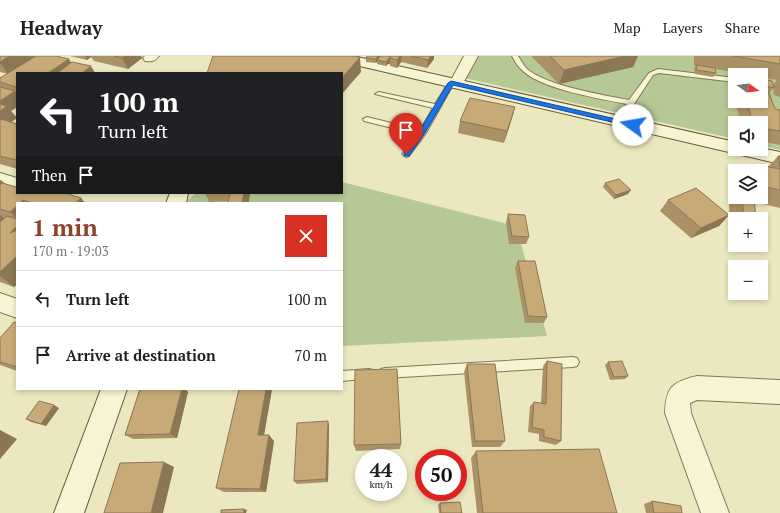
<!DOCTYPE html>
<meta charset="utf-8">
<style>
body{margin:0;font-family:"PT Serif",serif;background:#f2f2f2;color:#202124;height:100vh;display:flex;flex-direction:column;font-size:15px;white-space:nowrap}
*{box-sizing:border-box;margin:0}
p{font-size:13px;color:#757577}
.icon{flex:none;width:22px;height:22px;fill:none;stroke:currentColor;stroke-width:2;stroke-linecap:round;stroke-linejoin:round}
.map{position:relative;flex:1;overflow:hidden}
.panel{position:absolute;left:16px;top:146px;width:327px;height:188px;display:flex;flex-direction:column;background:#fff;border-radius:0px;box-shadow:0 2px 6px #0003}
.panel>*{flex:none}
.top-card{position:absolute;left:16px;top:16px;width:327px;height:122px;border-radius:0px;box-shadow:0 2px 6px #0003;background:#202124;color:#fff;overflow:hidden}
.needle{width:26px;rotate:104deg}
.tools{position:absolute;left:728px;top:12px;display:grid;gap:8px}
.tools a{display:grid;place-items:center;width:40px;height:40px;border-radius:0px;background:#fff;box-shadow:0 2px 6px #0003;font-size:20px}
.speed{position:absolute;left:355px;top:393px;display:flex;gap:8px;font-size:20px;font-weight:700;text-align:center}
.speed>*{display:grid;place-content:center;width:52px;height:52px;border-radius:50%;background:#fff;box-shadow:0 2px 6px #0003;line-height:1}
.speed small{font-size:10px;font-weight:400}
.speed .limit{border:6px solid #d22;background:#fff;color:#111}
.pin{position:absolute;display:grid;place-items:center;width:34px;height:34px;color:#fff;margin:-41px -17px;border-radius:50% 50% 50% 0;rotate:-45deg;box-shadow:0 0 4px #0007}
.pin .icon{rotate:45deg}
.me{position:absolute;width:44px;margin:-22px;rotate:283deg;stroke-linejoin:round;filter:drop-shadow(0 0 3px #0008)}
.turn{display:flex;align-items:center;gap:14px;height:84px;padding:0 16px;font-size:18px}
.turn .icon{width:52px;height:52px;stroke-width:2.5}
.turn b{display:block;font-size:28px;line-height:34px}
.then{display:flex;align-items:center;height:38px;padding:0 16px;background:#0003;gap:8px;font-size:15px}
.round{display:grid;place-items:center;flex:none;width:42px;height:42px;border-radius:0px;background:#f2f2f2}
.overview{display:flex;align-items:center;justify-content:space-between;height:68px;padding:0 16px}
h1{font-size:24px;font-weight:800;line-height:30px;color:#8e412c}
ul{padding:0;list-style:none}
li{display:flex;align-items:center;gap:12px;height:56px;padding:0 16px;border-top:1px solid #e0e0e0}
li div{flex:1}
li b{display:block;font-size:15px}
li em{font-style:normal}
header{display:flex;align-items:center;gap:24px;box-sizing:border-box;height:56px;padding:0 20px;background:#fff;border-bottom:1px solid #e0e0e0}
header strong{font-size:19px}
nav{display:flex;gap:22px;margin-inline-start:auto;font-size:14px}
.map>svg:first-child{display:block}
</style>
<header>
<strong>Headway</strong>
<nav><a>Map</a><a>Layers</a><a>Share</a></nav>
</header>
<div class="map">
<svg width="780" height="457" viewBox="0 0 780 457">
<rect width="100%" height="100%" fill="#ebe7bf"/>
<g fill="#b6c894" fill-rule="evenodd">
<path d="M477 0H780V94L761 89V67H735V83L464 22ZM735 19H761V45H735Z"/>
<polygon points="342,126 516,170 547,280 342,290 342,147 184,147 196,137 342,137"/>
</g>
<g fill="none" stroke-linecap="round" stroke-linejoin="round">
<defs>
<g id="lane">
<path d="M512 0H518C521 4 523 9 527 13 547 30 603 39 629 44L649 17 658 13 735 22V26L659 17 653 19 621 68H618L614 66 627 48C600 43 542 33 523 15 518 11 515 5 512 0Z"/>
<polygon points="451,25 454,27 426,77 409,100 406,101 402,98 417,78 364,65 363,63 367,61 420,74 433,52 375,38 379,36 435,48 448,27"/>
<polygon points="573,301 577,302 579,306 577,310 573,311 385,322 381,321 379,317 381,313 385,312"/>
<polygon points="369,313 373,314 375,318 373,322 342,325 342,315"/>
</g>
<g id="street">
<path d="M145 0H159C155 5 152 6 145 5L143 2Z"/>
<polygon points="464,0 478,0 461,31 456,32 451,31 449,28"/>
<polygon points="0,117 17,122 17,135 0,130"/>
<polygon points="0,237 17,243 17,262 0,256"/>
<path d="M697 320 780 324V348L697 344 690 347 691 357 729 457H701L665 357C666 331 672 326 697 320Z"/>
</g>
<g id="secondary">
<polygon points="327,0 353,0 735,86 735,93 761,92 780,96 780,108 334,4 329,3"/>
<polygon points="170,137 188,137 186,147 166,147"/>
<polygon points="101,333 127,333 84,457 54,457"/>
</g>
</defs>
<use href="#lane" stroke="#827859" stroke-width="2"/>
<use href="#street" stroke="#827859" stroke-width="2"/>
<use href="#secondary" stroke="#64593c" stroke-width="2"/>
<use href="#lane" fill="#f6f4d2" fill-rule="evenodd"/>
<use href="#street" fill="#f6f4d2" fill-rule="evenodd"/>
<use href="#secondary" fill="#f6f4d2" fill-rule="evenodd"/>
</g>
<g fill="#ab9266">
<polygon points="0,0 71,7 91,10 17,17 17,51 11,55 17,62 11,66 17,68 17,113 0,108 0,31 1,31 0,31 0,22 8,18 0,16"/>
<polygon points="70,0 141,0 142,2 128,13 94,5 91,1 87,4"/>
<polygon points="367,0 380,0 378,3 381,0 434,0 434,3 427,12 401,6 397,12 390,10 390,6 386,10 377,8 377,5 376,7 366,6 366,2"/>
<polygon points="531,0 638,0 633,11 559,28"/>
<polygon points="694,0 780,0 780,41 774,39 773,32 770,36 769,35 775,53 780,54 780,89 761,85 761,67 741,67 735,45 761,45 761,23 773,29 777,24 761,21 761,19 749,19 715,13 716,17 713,21 695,18 694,13 696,9 697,10 694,9"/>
<polygon points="515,51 512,62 504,87 458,77 460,65"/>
<polygon points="778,100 780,100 780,152 754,146 756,163 735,163 735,186 731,185 728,130 735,121 735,141 761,141 761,115 754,115 759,109 768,111"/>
<polygon points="0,124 4,127 16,131 81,142 85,147 17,147 17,228 14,231 0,226"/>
<polygon points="605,127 628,138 614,143 603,131"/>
<polygon points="205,137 250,137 228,145 209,146"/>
<polygon points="668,144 729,159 719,170 691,182 660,155"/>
<polygon points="508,158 529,181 526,188 509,188 506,166"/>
<polygon points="518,205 547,261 544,267 525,267 515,212"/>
<polygon points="17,267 17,315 0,309 0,282"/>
<polygon points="547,305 561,385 556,389 539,385 539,378 528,376 530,350 534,346 541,347 543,310"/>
<polygon points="608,306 628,320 625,323 610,324 605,309"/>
<polygon points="467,308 505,385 500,391 472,391 464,316"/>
<polygon points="140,333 185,333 188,336 177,382 133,383 125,379"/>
<polygon points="272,333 264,379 274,385 266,436 224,436 216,432"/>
<polygon points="59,352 46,370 31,366 26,363"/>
<polygon points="329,369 328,426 297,428 294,425"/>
<polygon points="401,388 400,393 356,395 354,389"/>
<polygon points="476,395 617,457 477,457 471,402"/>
<polygon points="652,445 682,457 646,457 644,448"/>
<polygon points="440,447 462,457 439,457 438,449"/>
</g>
<g fill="#8b7753">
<polygon points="9,0 36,0 8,18 0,7 0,6"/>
<polygon points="85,0 91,0 91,1 87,4"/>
<polygon points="125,0 141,0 142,2 128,13 122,2"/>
<polygon points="378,0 380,0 376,7 376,3"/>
<polygon points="400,0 402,0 401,6 397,12 397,4"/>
<polygon points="431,0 434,0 434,3 427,12 428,4"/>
<polygon points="625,0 638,0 633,11 559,28 564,14"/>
<polygon points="360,1 361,16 342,38 342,22"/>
<polygon points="390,2 390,6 386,10 386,6"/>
<polygon points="69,3 76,15 73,17 48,17"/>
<polygon points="91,10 95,17 82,17"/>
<polygon points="15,35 17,38 17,51 11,55 17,62 4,71 0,66 0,45"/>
<polygon points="515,51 512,62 504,87 507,75"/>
<polygon points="1,124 12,135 0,145 0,125"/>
<polygon points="631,134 628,138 614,143 616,139"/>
<polygon points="244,137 250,137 249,147 242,147"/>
<polygon points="81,142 85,147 75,147"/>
<polygon points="23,144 26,147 20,147"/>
<polygon points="17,150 17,162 10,156"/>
<polygon points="0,159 5,163 0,167"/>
<polygon points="729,159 719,170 691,182 701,172"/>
<polygon points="17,170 17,183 10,177"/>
<polygon points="17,200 17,228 14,231 0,220 0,216"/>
<polygon points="182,333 185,333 188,336 177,382 170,378"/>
<polygon points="266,333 272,333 263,385 258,379"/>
<polygon points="54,349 59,352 46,370 41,368"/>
<polygon points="328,365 329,369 328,426 326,423"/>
<polygon points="0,374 17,383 0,403"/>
<polygon points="269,379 274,385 266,436 260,433"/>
<polygon points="164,406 174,411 163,457 151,457"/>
<polygon points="244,453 247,454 246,457 244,457"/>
</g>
<g fill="#c7aa77" stroke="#8b7753">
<polygon points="0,0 9,0 0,6"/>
<polygon points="36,0 56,0 69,3 48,17 17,17 17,30 16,31 0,26 0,22"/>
<polygon points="114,0 125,0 122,2"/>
<polygon points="213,0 354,0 360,1 342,22 342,17 207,17"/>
<polygon points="367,0 378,0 376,3 366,2"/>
<polygon points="381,0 391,0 386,6 377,4"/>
<polygon points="391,0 400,0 397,4 390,2"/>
<polygon points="411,0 431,0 428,4"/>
<polygon points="550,0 625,0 564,14"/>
<polygon points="733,0 780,0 780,8"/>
<polygon points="72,6 91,10 82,17 57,17"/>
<polygon points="696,9 715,12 716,17 697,14"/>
<polygon points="761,23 772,25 774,32 761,29"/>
<polygon points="0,31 15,35 0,45"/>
<polygon points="761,33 768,35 775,53 780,54 780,75 761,72 761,67 753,67 747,45 761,45"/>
<polygon points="470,42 515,51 507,75 460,65"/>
<polygon points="0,48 7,50 0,55"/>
<polygon points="1,63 17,68 17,103 16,104 0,100 0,64"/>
<polygon points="778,100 780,100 780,111"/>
<polygon points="759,109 780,113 780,134 761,130 761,115 760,115"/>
<polygon points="619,123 631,134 616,139 605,127"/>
<polygon points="2,127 16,131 17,130 17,137 65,137 81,142 75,147 32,147 23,144 20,147 17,147 17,150 10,156 0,153 0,129"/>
<polygon points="696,132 729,159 701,172 668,144"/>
<polygon points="230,137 244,137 242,147 228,147"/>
<polygon points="742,141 754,141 756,163 744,163"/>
<polygon points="508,158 525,159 529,181 512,180"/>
<polygon points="7,160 17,163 17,170 10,177 17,174 17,200 0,216 0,166"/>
<polygon points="518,205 535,205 547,261 528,260"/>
<polygon points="14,266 17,267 17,311 0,306 0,282"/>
<polygon points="547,305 562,308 561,385 544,381 544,374 532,371 534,346 546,348"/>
<polygon points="622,305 628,320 614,321 608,306"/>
<polygon points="467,308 495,308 505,385 475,385"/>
<polygon points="397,313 401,388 354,389 355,314"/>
<polygon points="140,333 182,333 170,378 125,379"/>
<polygon points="239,333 266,333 258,379 269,379 260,433 216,432"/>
<polygon points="39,345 54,349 41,368 26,363"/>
<polygon points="328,365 326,423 294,425 297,367"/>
<polygon points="599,393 617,457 483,457 476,395"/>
<polygon points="164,406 151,457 104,457 120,407"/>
<polygon points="652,445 681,450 682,457 654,457"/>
<polygon points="460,446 462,457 441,457 440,447"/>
<polygon points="244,453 244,457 221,457 221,454"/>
</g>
<polygon fill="#1a73e8" stroke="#114b97" points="451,25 633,67 636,69 633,71 453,29 425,77 409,100 404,100 404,96 419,76 448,27"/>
</svg>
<div class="tools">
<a><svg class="needle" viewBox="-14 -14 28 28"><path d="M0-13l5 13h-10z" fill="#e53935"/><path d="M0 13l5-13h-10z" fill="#757577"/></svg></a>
<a><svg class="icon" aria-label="sound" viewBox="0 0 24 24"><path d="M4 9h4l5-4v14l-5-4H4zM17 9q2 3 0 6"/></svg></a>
<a><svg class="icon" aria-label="layers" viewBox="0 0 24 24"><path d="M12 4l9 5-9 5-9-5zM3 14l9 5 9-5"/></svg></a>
<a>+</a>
<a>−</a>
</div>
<div class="speed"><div>44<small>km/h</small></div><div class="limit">50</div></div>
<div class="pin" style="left:406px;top:98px;background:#d93025"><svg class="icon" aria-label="arrive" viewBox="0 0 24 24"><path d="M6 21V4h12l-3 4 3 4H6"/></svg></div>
<svg class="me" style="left:633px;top:69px" viewBox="-20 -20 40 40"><circle r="19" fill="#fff"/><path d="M0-13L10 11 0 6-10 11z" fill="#1a73e8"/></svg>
<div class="top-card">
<div class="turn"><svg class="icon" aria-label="left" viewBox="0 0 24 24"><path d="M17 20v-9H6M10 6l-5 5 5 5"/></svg><div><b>100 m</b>Turn left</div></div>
<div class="then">Then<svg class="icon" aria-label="arrive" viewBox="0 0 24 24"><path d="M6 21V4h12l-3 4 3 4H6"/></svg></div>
</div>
<section class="panel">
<div class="overview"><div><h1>1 min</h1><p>170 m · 19:03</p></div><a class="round" style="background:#d93025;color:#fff"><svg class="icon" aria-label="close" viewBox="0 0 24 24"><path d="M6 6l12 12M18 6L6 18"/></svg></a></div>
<ul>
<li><svg class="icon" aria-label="left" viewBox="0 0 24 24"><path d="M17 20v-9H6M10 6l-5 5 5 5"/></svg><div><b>Turn left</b></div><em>100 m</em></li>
<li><svg class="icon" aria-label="arrive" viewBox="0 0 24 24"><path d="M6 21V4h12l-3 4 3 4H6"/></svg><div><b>Arrive at destination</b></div><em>70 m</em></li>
</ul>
</section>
</div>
